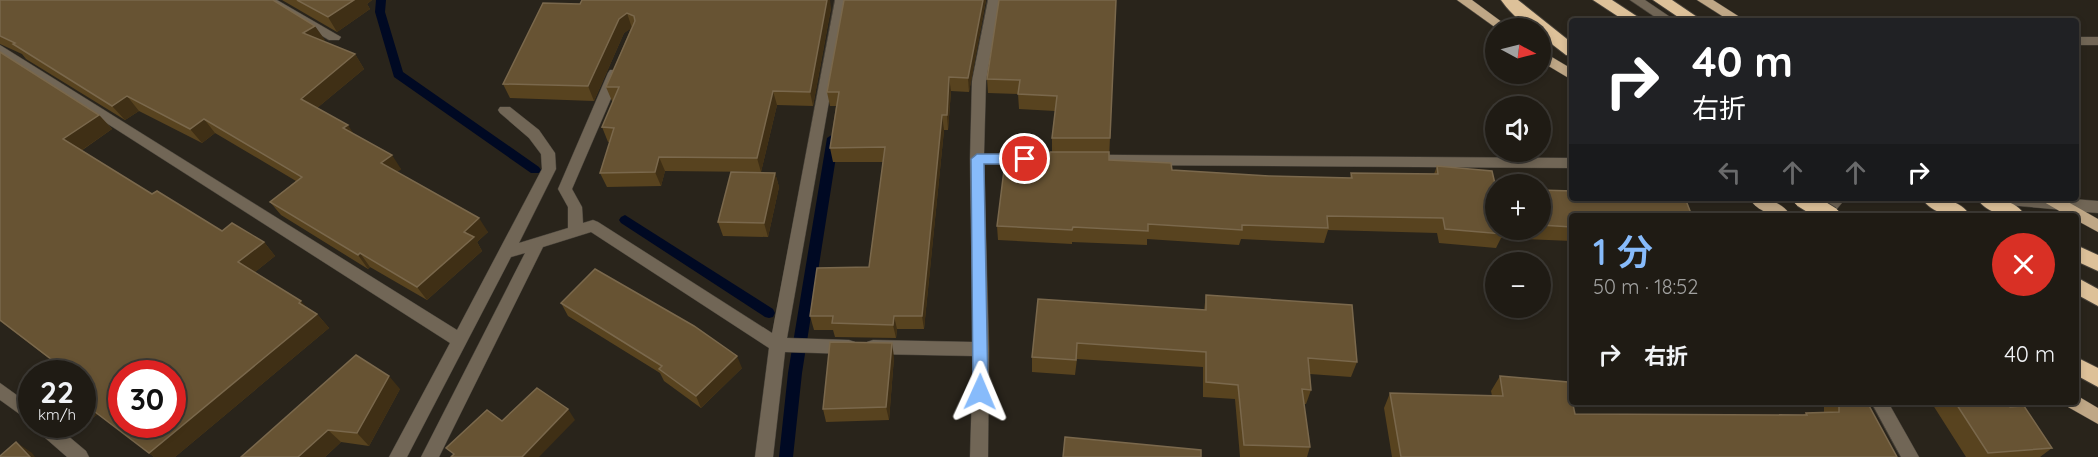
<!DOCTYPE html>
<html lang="ja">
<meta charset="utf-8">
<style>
body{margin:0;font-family:Quicksand,"Noto Sans JP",sans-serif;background:#27241d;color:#f1f3f6;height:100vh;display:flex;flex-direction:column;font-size:22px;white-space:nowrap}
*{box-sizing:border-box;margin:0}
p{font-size:20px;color:#a1a1a0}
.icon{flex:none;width:33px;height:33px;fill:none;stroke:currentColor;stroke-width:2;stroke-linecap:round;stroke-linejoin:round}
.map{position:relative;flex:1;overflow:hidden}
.side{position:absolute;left:1569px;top:213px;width:510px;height:192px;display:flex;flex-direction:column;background:#1f1b14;border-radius:6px;box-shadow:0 3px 9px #0003,0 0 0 2px #3c3934}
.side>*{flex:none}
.top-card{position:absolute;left:1569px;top:18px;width:510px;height:183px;border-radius:6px;box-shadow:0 3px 9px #0003,0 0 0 2px #3c3934;background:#202124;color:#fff;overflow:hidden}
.needle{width:39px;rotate:97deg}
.controls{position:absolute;left:1485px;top:18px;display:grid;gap:12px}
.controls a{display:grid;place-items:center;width:66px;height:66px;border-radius:50%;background:#1f1b14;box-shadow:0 3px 9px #0003,0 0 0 2px #3c3934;font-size:30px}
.speed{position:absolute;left:18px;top:360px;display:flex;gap:12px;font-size:30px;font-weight:700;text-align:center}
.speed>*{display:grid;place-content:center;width:78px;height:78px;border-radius:50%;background:#1f1b14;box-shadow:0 3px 9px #0003,0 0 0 2px #3c3934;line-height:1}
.speed small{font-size:15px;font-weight:400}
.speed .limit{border:9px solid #d22;background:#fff;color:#111}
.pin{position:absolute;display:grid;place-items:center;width:51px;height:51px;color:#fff;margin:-26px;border:3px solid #fff;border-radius:50%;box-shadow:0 2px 6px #0007}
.me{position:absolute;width:66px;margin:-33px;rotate:1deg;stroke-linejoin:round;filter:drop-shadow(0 0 4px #0008)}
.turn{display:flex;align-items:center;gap:21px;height:126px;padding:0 24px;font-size:27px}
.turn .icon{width:78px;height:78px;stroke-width:2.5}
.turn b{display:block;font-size:42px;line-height:51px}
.lanes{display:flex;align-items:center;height:57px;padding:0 24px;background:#0003;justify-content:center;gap:30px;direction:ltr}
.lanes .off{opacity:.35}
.round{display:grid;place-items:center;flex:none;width:63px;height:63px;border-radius:32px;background:#27241d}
.head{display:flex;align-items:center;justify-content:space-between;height:102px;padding:0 24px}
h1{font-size:36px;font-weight:600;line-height:45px;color:#87bbfb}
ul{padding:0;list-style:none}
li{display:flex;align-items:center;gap:18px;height:78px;padding:0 24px}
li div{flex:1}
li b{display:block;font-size:22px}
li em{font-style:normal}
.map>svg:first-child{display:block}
</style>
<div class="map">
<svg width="2098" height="457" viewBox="0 0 2098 457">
<rect width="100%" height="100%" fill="#29241b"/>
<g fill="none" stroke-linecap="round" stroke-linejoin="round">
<g fill="#000923" fill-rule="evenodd">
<polygon points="376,0 386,0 385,12 403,72 539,167 541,170 539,173 531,173 394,77 375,12"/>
<polygon points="833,134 839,138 802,373 793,457 779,457 788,373 827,138"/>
<polygon points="625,215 773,309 775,313 773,317 769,318 765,317 621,223 619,220 621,217"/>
</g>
<defs>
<g id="minor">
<polygon points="261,0 277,0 341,37 339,40 329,40"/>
<polygon points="835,0 847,0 787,338 849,340 855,342 857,347 855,352 849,354 785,352 773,457 755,457 769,348 591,232 543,247 439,457 421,457 525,253 511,257 407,457 389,457 450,343 0,55 0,45 457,330 542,169 541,154 529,138 500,113 498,110 500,107 510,107 539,130 555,153 556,169 519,243 568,228 568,207 558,189 608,73 610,70 620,70 622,73 572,189 582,207 583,223 593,220 598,222 772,333"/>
<polygon points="988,0 1000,0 986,81 984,154 1572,158 1572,168 984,164 989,349 988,457 970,457 973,356 873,354 867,352 865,347 867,342 873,340 973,342 970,159 972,81"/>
<polygon points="1630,0 1645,0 1676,21 1661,21"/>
<rect x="2076" y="37" width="22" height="8"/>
<polygon points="1829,198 1846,198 1831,216 1816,216"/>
<polygon points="1989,198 2060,198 2098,201 2098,213 1996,204 1991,202"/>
<polygon points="0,383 32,406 32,423 0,400"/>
<polygon points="1871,402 1888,402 1919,457 1901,457"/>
<polygon points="33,424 54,424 86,451 89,457 67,457 35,429"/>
</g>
<g id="major">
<polygon points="1457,0 1472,0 1510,28 1496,28"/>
<polygon points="1697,0 1713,0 1746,21 1730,21"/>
<polygon points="1540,50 1572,69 1572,80 1540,61"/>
<path d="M1749 198C1765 198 1782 201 1791 216 1775 216 1758 213 1749 198Z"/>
<polygon points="2042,198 2061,198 2098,219 2098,232 2076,220 2076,216 2068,216 2044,202"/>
<polygon points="2076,395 2098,408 2098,424 2068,407 2066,402 2076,402"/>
</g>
<g id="highway">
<path d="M1501 0H1518L1572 43V56L1566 55 1540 35V28C1525 28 1510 13 1501 0Z"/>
<polygon points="1593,0 1612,0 1644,21 1625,21"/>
<polygon points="1653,0 1672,0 1703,21 1684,21"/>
<path d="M1922 198C1939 198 1961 199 1970 216 1953 216 1932 215 1922 198Z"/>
<path d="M1977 198C1994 198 2016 199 2025 216 2008 216 1987 215 1977 198Z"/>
<polygon points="2076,245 2098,255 2098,271 2076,261"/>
<polygon points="2076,277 2098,289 2098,306 2076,294"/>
<polygon points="2076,357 2098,368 2098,387 2076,375"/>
</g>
</defs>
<use href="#minor" stroke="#464139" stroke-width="1"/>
<use href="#major" stroke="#464139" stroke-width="1"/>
<use href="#highway" stroke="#464139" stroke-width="2"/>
<use href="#minor" fill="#716656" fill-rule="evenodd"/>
<use href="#major" fill="#bfa786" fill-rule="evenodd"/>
<use href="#highway" fill="#ddc199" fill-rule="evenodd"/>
<defs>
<polyline id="highway-bridge" points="1802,198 1831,216"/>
</defs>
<use href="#highway-bridge" stroke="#464139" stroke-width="20" stroke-linecap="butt"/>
<use href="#highway-bridge" stroke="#ddc199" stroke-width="18"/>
</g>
<g fill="#58431f">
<polygon points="0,0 325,40 323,41 355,54 364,69 317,108 401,169 397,172 488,232 477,242 482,251 427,300 370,267 368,269 281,215 270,202 296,181 215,133 202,143 139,111 125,120 26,59 22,54 0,44"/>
<polygon points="282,0 372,0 367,4 370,9 337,32"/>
<polygon points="844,0 986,0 969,92 951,91 948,130 944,130 924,329 897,329 896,338 835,337 833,330 814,330 810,316 869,267 883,162 833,162 830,148 836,106 830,106 827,92"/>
<polygon points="1116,0 1109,160 1172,170 1269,176 1350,178 1351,173 1434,174 1437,166 1496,230 1540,230 1540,190 1572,216 1572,241 1501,238 1496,248 1439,243 1437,233 1328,230 1324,243 1241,239 1239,245 1147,239 1147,245 1072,242 1072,244 998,240 997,226 1049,165 1052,152 1052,138 1055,111 1019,109 1018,94 988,93 987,79"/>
<polygon points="580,4 831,8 813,106 777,105 761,172 665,171 661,186 607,187 600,173 610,142 608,142 602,127 613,101 612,101 606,87 631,28 624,33 594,101 510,98 503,84"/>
<polygon points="0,52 99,115 112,129 81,151 152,194 222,231 264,242 275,256 255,272 317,314 329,328 175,457 154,457 98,414 75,431 55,363 0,321"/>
<polygon points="775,173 779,187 768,237 723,236 718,222"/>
<polygon points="1206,295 1357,362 1351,377 1310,374 1311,390 1306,404 1304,404 1310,447 1307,457 1240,457 1235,399 1203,397 1203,367 1077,359 1075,375 1032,372 1032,357 1038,299 1204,310"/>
<polygon points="561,303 742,368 701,408 664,381 660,373 568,316"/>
<polygon points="894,357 889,420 826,422 823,409"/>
<polygon points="1500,376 1575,414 1803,415 1806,413 1824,412 1824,402 1867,402 1897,457 1392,457 1384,408 1390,393 1492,396 1491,391"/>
<polygon points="400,389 369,446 341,442 325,457 241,457"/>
<polygon points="1931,402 2006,402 2010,407 2052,448 2040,457 1966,457"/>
</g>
<g fill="#3f2f15">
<polygon points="354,0 372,0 367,4 370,9 337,32 328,17"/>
<polygon points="827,0 830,0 831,8 813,106 810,92"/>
<polygon points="983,0 986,0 969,92 968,78"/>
<polygon points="627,13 632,28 624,33 594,101 588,86 619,19"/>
<polygon points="315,26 325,40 313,48 303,33"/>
<polygon points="355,54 364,69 311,113 301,99"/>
<polygon points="949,77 951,91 948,130 947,115"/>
<polygon points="773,91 777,105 761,172 757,158"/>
<polygon points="127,96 139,111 125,120 112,106"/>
<polygon points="99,115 112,129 76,154 63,139"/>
<polygon points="942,115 944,130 924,329 922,316"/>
<polygon points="204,119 215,133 202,143 190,129"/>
<polygon points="348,125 357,139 343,128"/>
<polygon points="392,155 401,169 391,177 381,163"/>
<polygon points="659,157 665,171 661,186 655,172"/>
<polygon points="775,173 779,187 768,237 764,223"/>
<polygon points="479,218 488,232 477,242 482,251 427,300 417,287 464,232"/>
<polygon points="264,242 275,256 250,276 238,262"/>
<polygon points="360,253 370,267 368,269 358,255"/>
<polygon points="301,301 313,314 299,303"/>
<polygon points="317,314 329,328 175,457 154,457 149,453"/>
<polygon points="894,316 897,329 896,338 893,325"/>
<polygon points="892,343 894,357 889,420 886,407"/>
<polygon points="737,356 742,368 701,408 696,396"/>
<polygon points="389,376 400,389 369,446 357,433"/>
<polygon points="82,402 98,414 75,431 66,424 82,424"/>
<polygon points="568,409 575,420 539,457 522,457"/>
<polygon points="328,430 341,442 325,457 298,457"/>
<polygon points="16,442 32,453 35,457 30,457"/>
</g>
<g fill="#675333" stroke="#7a684c" stroke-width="1.5" fill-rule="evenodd">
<polygon points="0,0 273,0 315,26 303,33 355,54 301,99 348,125 343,128 392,155 381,163 479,218 464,232 474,237 417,287 360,253 358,255 270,202 302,177 204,119 190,129 127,96 112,106 13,44 15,43 0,36"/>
<polygon points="297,0 354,0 328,17"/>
<polygon points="582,0 827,0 810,92 773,91 757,158 659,157 655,172 600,173 614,128 602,127 619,87 606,87 635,21 634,16 627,13 619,19 588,86 503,84 543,3 580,4"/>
<polygon points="844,0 983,0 968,78 949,77 947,115 942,115 922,316 894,316 893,325 832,323 833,316 810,316 817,268 869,267 885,147 830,148 839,92 827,92"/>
<polygon points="999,0 1116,0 1110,138 1052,138 1057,96 1018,94 1020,80 987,79"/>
<path d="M0 52 99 115 63 139 152 194 157 191 222 231 232 223 264 242 238 262 301 301 299 303 317 314 149 453 82 402V374H41L56 363 0 320ZM122 374H172V424H122Z"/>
<polygon points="1050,152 1109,152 1109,160 1171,163 1172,170 1269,176 1352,178 1351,173 1438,174 1437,166 1492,171 1496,188 1496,230 1502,230 1503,234 1445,229 1443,218 1327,216 1328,228 1242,225 1242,230 1148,224 1148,231 1073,227 1072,230 997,226 1005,162 1049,165"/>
<polygon points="731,172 775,173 764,223 718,222"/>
<polygon points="1540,190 1572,191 1572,198 1685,198 1692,216 1572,216 1572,227 1540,225"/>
<polygon points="595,269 694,326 737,356 696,396 659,369 662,366 561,303"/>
<polygon points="1206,295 1352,305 1357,362 1308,358 1311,390 1302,389 1310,447 1244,445 1238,385 1206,382 1206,352 1077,343 1076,360 1032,357 1038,299 1206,310"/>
<polygon points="830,342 892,343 886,407 823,409"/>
<polygon points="356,355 389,376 357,433 328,430 298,457 241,457"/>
<polygon points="1500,376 1568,382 1575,414 1807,415 1806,413 1839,412 1839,402 1867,402 1897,457 1401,457 1390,393 1503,396"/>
<polygon points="32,380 32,390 26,384"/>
<polygon points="537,388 568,409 522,457 451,457 454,454 446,448 487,410 502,421"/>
<polygon points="1955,402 2006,402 2010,407 2024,406 2052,448 1988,453"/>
<polygon points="1065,437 1201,450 1201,457 1063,457"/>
<polygon points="16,442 30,457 0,457 0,456"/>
</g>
<polygon fill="#87bbfb" stroke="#587aa3" stroke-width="1.5" points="977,154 1025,154 1031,159 1025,164 984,164 988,392 986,397 980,399 975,397 973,392 971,159"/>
</svg>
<div class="controls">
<a><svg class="needle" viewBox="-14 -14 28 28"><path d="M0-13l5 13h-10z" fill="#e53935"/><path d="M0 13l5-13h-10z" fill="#a1a1a0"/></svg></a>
<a><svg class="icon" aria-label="sound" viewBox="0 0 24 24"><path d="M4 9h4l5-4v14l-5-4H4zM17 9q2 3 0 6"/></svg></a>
<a>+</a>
<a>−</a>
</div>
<div class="speed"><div>22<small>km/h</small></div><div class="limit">30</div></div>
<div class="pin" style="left:1025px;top:159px;background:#d93025"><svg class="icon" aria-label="arrive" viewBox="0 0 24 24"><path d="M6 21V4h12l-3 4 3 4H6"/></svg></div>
<svg class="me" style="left:980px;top:392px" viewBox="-20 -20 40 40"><path d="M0-17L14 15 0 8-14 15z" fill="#87bbfb" stroke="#fff" stroke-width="4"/></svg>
<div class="top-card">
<div class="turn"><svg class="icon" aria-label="right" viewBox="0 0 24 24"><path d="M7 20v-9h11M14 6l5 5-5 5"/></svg><div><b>40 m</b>右折</div></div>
<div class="lanes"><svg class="icon off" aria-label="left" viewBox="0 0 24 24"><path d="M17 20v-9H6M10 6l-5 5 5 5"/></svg><svg class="icon off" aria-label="ahead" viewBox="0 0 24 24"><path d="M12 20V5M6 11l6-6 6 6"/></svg><svg class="icon off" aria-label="ahead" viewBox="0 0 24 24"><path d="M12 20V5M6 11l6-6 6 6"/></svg><svg class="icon" aria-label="right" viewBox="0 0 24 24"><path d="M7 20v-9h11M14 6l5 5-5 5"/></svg></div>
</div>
<section class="side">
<div class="head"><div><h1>1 分</h1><p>50 m · 18:52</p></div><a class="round" style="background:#d93025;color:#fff"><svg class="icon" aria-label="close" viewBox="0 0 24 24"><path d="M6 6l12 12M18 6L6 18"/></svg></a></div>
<ul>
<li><svg class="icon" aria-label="right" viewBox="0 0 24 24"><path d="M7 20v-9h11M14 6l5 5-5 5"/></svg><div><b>右折</b></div><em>40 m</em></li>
</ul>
</section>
</div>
